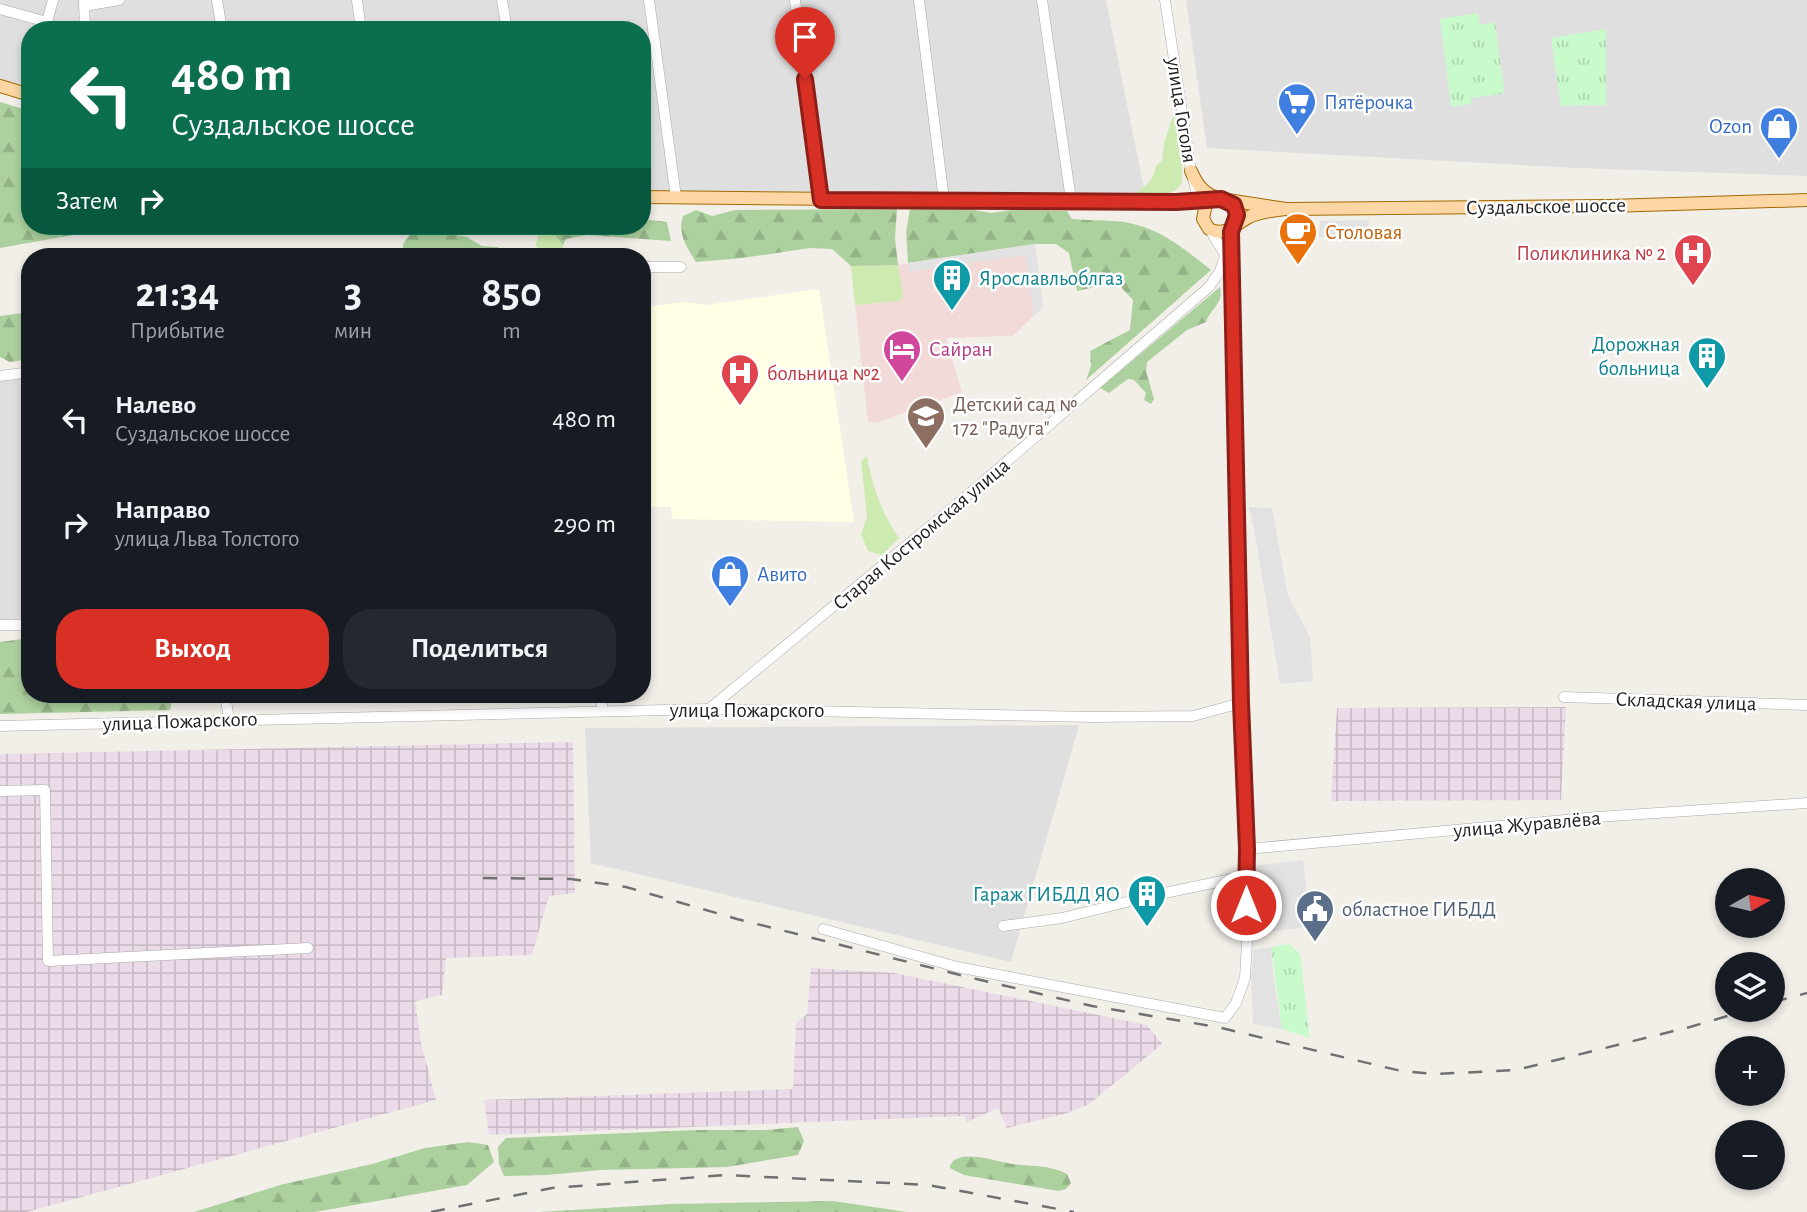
<!DOCTYPE html>
<html lang="ru">
<meta charset="utf-8">
<style>
body{margin:0;font-family:"Alegreya Sans",sans-serif;background:#242831;color:#f1f3f6;height:100vh;display:flex;flex-direction:column;font-size:26px;white-space:nowrap}
*{box-sizing:border-box;margin:0}
p{font-size:23px;color:#9ea1a6}
.icon{flex:none;width:38px;height:38px;fill:none;stroke:currentColor;stroke-width:2;stroke-linecap:round;stroke-linejoin:round}
.map{position:relative;flex:1;overflow:hidden}
.details{position:absolute;left:21px;top:248px;width:630px;height:455px;display:flex;flex-direction:column;background:#171b24;border-radius:28px;box-shadow:0 4px 10px #0003}
.details>*{flex:none}
.guide{position:absolute;left:21px;top:21px;width:630px;height:214px;border-radius:28px;box-shadow:0 4px 10px #0003;background:#0b6e4f;color:#fff;overflow:hidden}
.needle{width:46px;rotate:82deg}
.fabs{position:absolute;left:1715px;top:868px;display:grid;gap:14px}
.fabs a{display:grid;place-items:center;width:70px;height:70px;border-radius:50%;background:#171b24;box-shadow:0 4px 10px #0003;font-size:35px}
.pin{position:absolute;display:grid;place-items:center;width:60px;height:60px;color:#fff;margin:-72px -30px;border-radius:50% 50% 50% 0;rotate:-45deg;box-shadow:0 0 7px #0007}
.pin .icon{rotate:45deg}
.me{position:absolute;width:77px;margin:-38px;rotate:0deg;stroke-linejoin:round;filter:drop-shadow(0 0 5px #0008)}
.turn{display:flex;align-items:center;gap:24px;height:147px;padding:0 35px;font-size:32px}
.turn .icon{width:91px;height:91px;stroke-width:2.5}
.turn b{display:block;font-size:49px;line-height:60px}
.then{display:flex;align-items:center;height:66px;padding:0 35px;background:#0003;gap:14px;font-size:26px}
.eta{display:flex;justify-content:space-evenly;align-items:center;height:119px;text-align:center}
.eta b{font-size:42px;font-weight:700;line-height:49px}
.cta{display:flex;gap:14px;margin-top:auto;padding:14px 35px}
.cta a{flex:1;height:80px;border-radius:28px;background:#d93025;color:#fff;font-size:28px;font-weight:700;line-height:80px;text-align:center}
.cta a+a{background:#242831;color:#f1f3f6}
ul{padding:0;list-style:none}
li{display:flex;align-items:center;gap:21px;height:105px;padding:0 35px}
li div{flex:1}
li b{display:block;font-size:26px}
li em{font-style:normal}
.map>svg:first-child{display:block}
</style>
<div class="map">
<svg width="1807" height="1212" viewBox="0 0 1807 1212">
<defs>
<pattern id="industrial-grid" width="8" height="8" patternUnits="userSpaceOnUse" patternTransform="scale(1.75)"><rect width="8" height="8" fill="#ebdbe8"/><path d="M0 4h8M4 0v8" fill="none" stroke="#c9bcc7"/></pattern>
<pattern id="forest-firs" width="22" height="20" patternUnits="userSpaceOnUse" patternTransform="scale(1.75)"><rect width="22" height="20" fill="#add19e"/><path d="M5 1l3.5 6h-7zM16 11l3.5 6h-7z" fill="#95b388"/></pattern>
<pattern id="park-tufts" width="24" height="20" patternUnits="userSpaceOnUse" patternTransform="scale(1.75)"><rect width="24" height="20" fill="#c8facc"/><path d="M3 7l-1-3M5 7V3M7 7l1-3M15 17l-1-3M17 17v-4M19 17l1-3" fill="none" stroke="#acd6af"/></pattern>
</defs>
<rect width="100%" height="100%" fill="#f2efe9"/>
<g fill="#e0dfdf">
<polygon points="0,0 1106,0 1145,193 642,193 642,30 30,30 30,91 0,82"/>
<polygon points="1186,0 1807,0 1807,176 1575,168 1207,148"/>
<polygon points="30,378 30,617 0,621 0,381"/>
<polygon points="1079,725 1011,962 591,863 585,728"/>
</g>
<polygon fill="#f2dad9" points="1035,244 1043,307 1013,336 946,338 962,392 876,423 868,422 851,266 903,264"/>
<g fill="url(#industrial-grid)">
<polygon points="1566,707 1561,800 1331,801 1337,708"/>
<polygon points="573,742 575,893 549,896 532,955 446,958 442,995 415,1001 421,1043 436,1100 27,1212 0,1212 0,754"/>
<polygon points="811,968 894,973 1147,1025 1162,1044 1088,1105 1067,1113 1007,1128 998,1108 967,1122 964,1116 489,1135 484,1100 793,1089 796,1023 807,1014"/>
</g>
<polygon fill="#ffffe5" points="819,289 854,522 672,519 671,507 642,507 642,307 686,302 705,305"/>
<g fill="#cdebb0">
<path d="M1175 110 1182 155V183C1170 200 1151 196 1132 196 1144 186 1153 183 1156 166L1162 161 1164 143Z"/>
<polygon points="542,226 552,231 563,245 562,257 554,257 535,246"/>
<polygon points="898,265 903,298 899,301 855,305 851,266"/>
<path d="M867 456C872 486 882 513 899 538L882 555 868 551 861 534 867 517 861 461Z"/>
</g>
<g fill="url(#forest-firs)">
<polygon points="0,102 30,111 30,226 123,226 0,248"/>
<path d="M963 208 991 213 1011 210 1067 211 1072 219C1093 221 1117 219 1137 225 1165 232 1188 252 1211 270L1086 380 1091 366 1090 351 1130 330 1133 300 1116 282 1077 291 1069 253 1056 244H1035L908 263 906 232 910 209Z"/>
<path d="M897 209 895 238 898 265 851 266 832 249 810 248 743 258 696 262C687 248 677 233 683 216L696 210 712 216 735 210Z"/>
<polygon points="642,219 667,222 671,241 587,235 566,239 563,245 552,231 542,226 642,226"/>
<polygon points="415,227 467,237 482,246 498,247 505,257 404,257 403,244"/>
<path d="M1220 287C1224 304 1211 308 1206 322L1187 330 1147 362 1146 371 1154 399 1151 404 1144 400 1146 393 1134 380 1128 379 1109 393 1100 388Z"/>
<polygon points="30,312 30,359 10,362 0,357 0,316"/>
<polygon points="30,638 30,695 173,695 170,710 0,714 0,642"/>
<polygon points="265,695 404,695 406,699 267,703"/>
<polygon points="798,1127 804,1141 798,1155 727,1167 601,1170 546,1175 504,1176 499,1164 498,1147 506,1138 697,1130 766,1130"/>
<polygon points="468,1142 488,1145 494,1162 467,1185 315,1212 194,1212 280,1185 372,1164 425,1148"/>
<path d="M962 1157C980 1155 995 1161 1012 1164 1030 1166 1051 1165 1067 1174L1071 1183 1066 1189 1058 1191 964 1175 950 1168V1165L954 1160Z"/>
<polygon points="833,1201 907,1212 539,1212 670,1204"/>
</g>
<g fill="url(#park-tufts)">
<polygon points="1478,13 1480,25 1495,22 1504,90 1502,94 1471,98 1471,104 1451,107 1440,19"/>
<polygon points="1606,29 1606,105 1561,106 1551,38"/>
<polygon points="1289,944 1300,954 1310,1038 1282,1029 1271,947"/>
</g>
<g fill="#e2e2e2">
<polygon points="1369,220 1367,237 1319,237 1320,221"/>
<polygon points="1035,244 1043,307 1034,316 1025,255 909,272 908,263"/>
<polygon points="1249,507 1272,508 1288,596 1310,637 1313,681 1280,684 1254,529"/>
<polygon points="1303,860 1311,927 1252,934 1252,866"/>
<polygon points="1271,947 1273,974 1282,1029 1253,1024 1251,977 1254,950"/>
</g>
<g fill="none" stroke-linecap="round" stroke-linejoin="round">
<defs>
<g id="minor">
<polyline points="217,0 222,30"/>
<polyline points="357,0 361,30"/>
<polyline points="502,0 507,30"/>
<polyline points="649,0 676,197"/>
<polyline points="795,0 821,200"/>
<polyline points="919,0 944,200"/>
<polyline points="1042,0 1071,200"/>
<polyline points="1165,0 1191,171 1200,205"/>
<polyline points="84,2 85,30"/>
<polyline points="84,6 119,0"/>
<polyline points="0,9 47,22 53,0"/>
<polyline points="1210,230 1227,258"/>
<polyline points="642,267 681,267"/>
<polyline points="0,376 30,372"/>
<polyline points="0,625 30,625"/>
<polyline points="225,695 229,719"/>
<polyline points="600,695 603,711"/>
<polyline points="1564,697 1807,705"/>
<polyline points="709,709 968,495 1209,287 1220,271 1228,247"/>
<polyline points="0,726 709,709 1093,717 1193,716 1241,703"/>
<polyline points="0,791 45,790 48,961 308,948"/>
<polyline points="1247,849 1597,817 1807,803"/>
<polyline points="1003,926 1062,918 1155,895 1246,876"/>
<polyline points="823,929 957,967 1225,1018 1236,1003 1245,978 1247,942 1247,849 1241,703 1231,232"/>
</g>
<g id="major">
<polyline points="0,86 30,95"/>
<path d="M1191 171C1197 185 1204 194 1218 198"/>
<polyline points="642,197 1174,202 1221,199 1286,209"/>
<path d="M1215 199 1206 204 1203 219 1209 229C1227 238 1235 223 1251 216 1262 212 1274 210 1286 209L1609 206 1807 200"/>
</g>
</defs>
<use href="#minor" stroke="#a9a9a9" stroke-width="11"/>
<use href="#major" stroke="#a06b00" stroke-width="14"/>
<use href="#minor" stroke="#fff" stroke-width="10"/>
<use href="#major" stroke="#fcd6a4" stroke-width="12"/>
<g stroke="#707070" stroke-width="2.5" stroke-dasharray="14 14" stroke-linecap="butt">
<polyline points="483,878 571,879 626,887 737,919 972,978 1092,1006 1217,1027 1401,1071 1436,1074 1516,1070 1690,1027 1748,1010"/>
<polyline points="1773,1002 1807,993"/>
<polyline points="431,1212 552,1188 726,1175 928,1185 1074,1212"/>
</g>
</g>
<g fill="none" stroke-linecap="round" stroke-linejoin="round">
<defs>
<polyline id="route" points="805,79 821,200 1176,202 1221,199 1234,205 1237,215 1231,232 1241,703 1247,849 1246,905"/>
</defs>
<use href="#route" stroke="#8d1f18" stroke-width="18"/>
<use href="#route" stroke="#d93025" stroke-width="12"/>
</g>
<defs>
<symbol id="supermarket-pin" viewBox="-11 -11 22 30"><path d="M0 17L-7.5 6A9.5 9.5 0 1 1 7.5 6Z" fill="#3f7fe0" stroke="#fff"/><path d="M-6-5.5h2.5l.6 2H6L4.5 2H-2.5L-4.4-4H-6ZM-1.5 3.2a1.3 1.3 0 1 0 .1 0ZM3 3.2a1.3 1.3 0 1 0 .1 0Z" fill="#fff"/></symbol>
<symbol id="shop-pin" viewBox="-11 -11 22 30"><path d="M0 17L-7.5 6A9.5 9.5 0 1 1 7.5 6Z" fill="#3f7fe0" stroke="#fff"/><path d="M-5-2.5h2.3a2.7 3.5 0 0 1 5.4 0H5L5.5 6h-11ZM-1.5-2.5h3a1.5 2.3 0 0 0-3 0Z" fill="#fff"/></symbol>
<symbol id="cafe-pin" viewBox="-11 -11 22 30"><path d="M0 17L-7.5 6A9.5 9.5 0 1 1 7.5 6Z" fill="#e8710a" stroke="#fff"/><path d="M-5.5-4.5H6V0H3Q3 3.5 0 3.5H-2.5Q-5.5 3.5-5.5 0ZM3-3.2v2h1.7v-2ZM-6 4.5H4V6H-6Z" fill="#fff"/></symbol>
<symbol id="hospital-pin" viewBox="-11 -11 22 30"><path d="M0 17L-7.5 6A9.5 9.5 0 1 1 7.5 6Z" fill="#e0444e" stroke="#fff"/><path d="M-5-5h3v3.5h4V-5h3V5h-3V1.5h-4V5h-3Z" fill="#fff"/></symbol>
<symbol id="building-pin" viewBox="-11 -11 22 30"><path d="M0 17L-7.5 6A9.5 9.5 0 1 1 7.5 6Z" fill="#0f9aa8" stroke="#fff"/><path d="M-4-6H4V6H1V3H-1V6H-4ZM-2.5-4.3h1.7v1.8h-1.7ZM.8-4.3h1.7v1.8H.8ZM-2.5-1h1.7V.8h-1.7ZM.8-1h1.7V.8H.8Z" fill="#fff"/></symbol>
<symbol id="hotel-pin" viewBox="-11 -11 22 30"><path d="M0 17L-7.5 6A9.5 9.5 0 1 1 7.5 6Z" fill="#d1479c" stroke="#fff"/><path d="M-6-4.5h1.5V1H6V5H4.5V3h-9V5H-6ZM-4 0a1.8 1.8 0 1 1 3.6 0ZM.5 0V-2.5h3Q6-2.5 6 0Z" fill="#fff"/></symbol>
<symbol id="school-pin" viewBox="-11 -11 22 30"><path d="M0 17L-7.5 6A9.5 9.5 0 1 1 7.5 6Z" fill="#8d6e63" stroke="#fff"/><path d="M0-5L7-2L0 1L-7-2ZM-4 1L0 2.5L4 1V4Q0 6-4 4Z" fill="#fff"/></symbol>
<symbol id="civic-pin" viewBox="-11 -11 22 30"><path d="M0 17L-7.5 6A9.5 9.5 0 1 1 7.5 6Z" fill="#5c6f8a" stroke="#fff"/><path d="M-.6-6.5H3V-4.5H.6V-3L4-1V1h2V6H-6V1h2V-1L-.6-3ZM-1.2 2.5V6h2.4V2.5Z" fill="#fff"/></symbol>
</defs>
<g fill-rule="evenodd">
<use href="#supermarket-pin" x="1275" y="80" width="44" height="60"/>
<use href="#shop-pin" x="1757" y="104" width="44" height="60"/>
<use href="#cafe-pin" x="1276" y="210" width="44" height="60"/>
<use href="#hospital-pin" x="1671" y="231" width="44" height="60"/>
<use href="#building-pin" x="930" y="256" width="44" height="60"/>
<use href="#hotel-pin" x="880" y="327" width="44" height="60"/>
<use href="#building-pin" x="1685" y="334" width="44" height="60"/>
<use href="#hospital-pin" x="718" y="351" width="44" height="60"/>
<use href="#school-pin" x="904" y="394" width="44" height="60"/>
<use href="#shop-pin" x="708" y="552" width="44" height="60"/>
<use href="#building-pin" x="1125" y="872" width="44" height="60"/>
<use href="#civic-pin" x="1293" y="887" width="44" height="60"/>
</g>
<g text-anchor="middle" stroke-width="5" stroke-linejoin="round" paint-order="stroke">
<g font-size="21" fill="#366cbe" stroke="#fff" text-anchor="start">
<text x="1324" y="109">Пятёрочка</text>
<text x="1752" y="133" text-anchor="end">Ozon</text>
<text x="757" y="581">Авито</text>
</g>
<g font-size="21" fill="#222" stroke="#fff">
<text transform="translate(1182 110) rotate(81)" y="7">улица Гоголя</text>
<text transform="translate(1546 206) rotate(-1)" y="7">Суздальское шоссе</text>
<text transform="translate(921 534) rotate(-40)" y="7">Старая Костромская улица</text>
<text transform="translate(1686 701) rotate(2)" y="7">Складская улица</text>
<text x="747" y="717">улица Пожарского</text>
<text transform="translate(180 721) rotate(-2)" y="7">улица Пожарского</text>
<text transform="translate(1527 824) rotate(-5)" y="7">улица Журавлёва</text>
</g>
<g font-size="21" fill="#c56008" stroke="#fff" text-anchor="start">
<text x="1325" y="239">Столовая</text>
</g>
<g font-size="21" fill="#be3a42" stroke="#fff" text-anchor="end">
<text x="1666" y="260">Поликлиника № 2</text>
<text x="767" y="380" text-anchor="start">больница №2</text>
</g>
<g font-size="21" fill="#0d838f" stroke="#fff" text-anchor="end">
<text x="979" y="285" text-anchor="start">Ярославльоблгаз</text>
<text x="1680" y="351">Дорожная<tspan x="1680" dy="24">больница</tspan></text>
<text x="1120" y="901">Гараж ГИБДД ЯО</text>
</g>
<g font-size="21" fill="#b23c85" stroke="#fff" text-anchor="start">
<text x="929" y="356">Сайран</text>
</g>
<g font-size="21" fill="#785e54" stroke="#fff" text-anchor="start">
<text x="953" y="411">Детский сад №<tspan x="953" dy="24">172 "Радуга"</tspan></text>
</g>
<g font-size="21" fill="#4e5e75" stroke="#fff" text-anchor="start">
<text x="1342" y="916">областное ГИБДД</text>
</g>
</g>
</svg>
<div class="fabs">
<a><svg class="needle" viewBox="-14 -14 28 28"><path d="M0-13l5 13h-10z" fill="#e53935"/><path d="M0 13l5-13h-10z" fill="#9ea1a6"/></svg></a>
<a><svg class="icon" aria-label="layers" viewBox="0 0 24 24"><path d="M12 4l9 5-9 5-9-5zM3 14l9 5 9-5"/></svg></a>
<a>+</a>
<a>−</a>
</div>
<div class="pin" style="left:805px;top:79px;background:#d93025"><svg class="icon" aria-label="arrive" viewBox="0 0 24 24"><path d="M6 21V4h12l-3 4 3 4H6"/></svg></div>
<svg class="me" style="left:1246px;top:905px" viewBox="-20 -20 40 40"><circle r="17" fill="#d93025" stroke="#fff" stroke-width="3"/><path d="M0-11L8 9 0 5-8 9z" fill="#fff"/></svg>
<div class="guide">
<div class="turn"><svg class="icon" aria-label="left" viewBox="0 0 24 24"><path d="M17 20v-9H6M10 6l-5 5 5 5"/></svg><div><b>480 m</b>Суздальское шоссе</div></div>
<div class="then">Затем<svg class="icon" aria-label="right" viewBox="0 0 24 24"><path d="M7 20v-9h11M14 6l5 5-5 5"/></svg></div>
</div>
<section class="details">
<div class="eta">
<div><b>21:34</b><p>Прибытие</p></div>
<div><b>3</b><p>мин</p></div>
<div><b>850</b><p>m</p></div>
</div>
<ul>
<li><svg class="icon" aria-label="left" viewBox="0 0 24 24"><path d="M17 20v-9H6M10 6l-5 5 5 5"/></svg><div><b>Налево</b><p>Суздальское шоссе</p></div><em>480 m</em></li>
<li><svg class="icon" aria-label="right" viewBox="0 0 24 24"><path d="M7 20v-9h11M14 6l5 5-5 5"/></svg><div><b>Направо</b><p>улица Льва Толстого</p></div><em>290 m</em></li>
</ul>
<div class="cta"><a>Выход</a><a>Поделиться</a></div>
</section>
</div>
